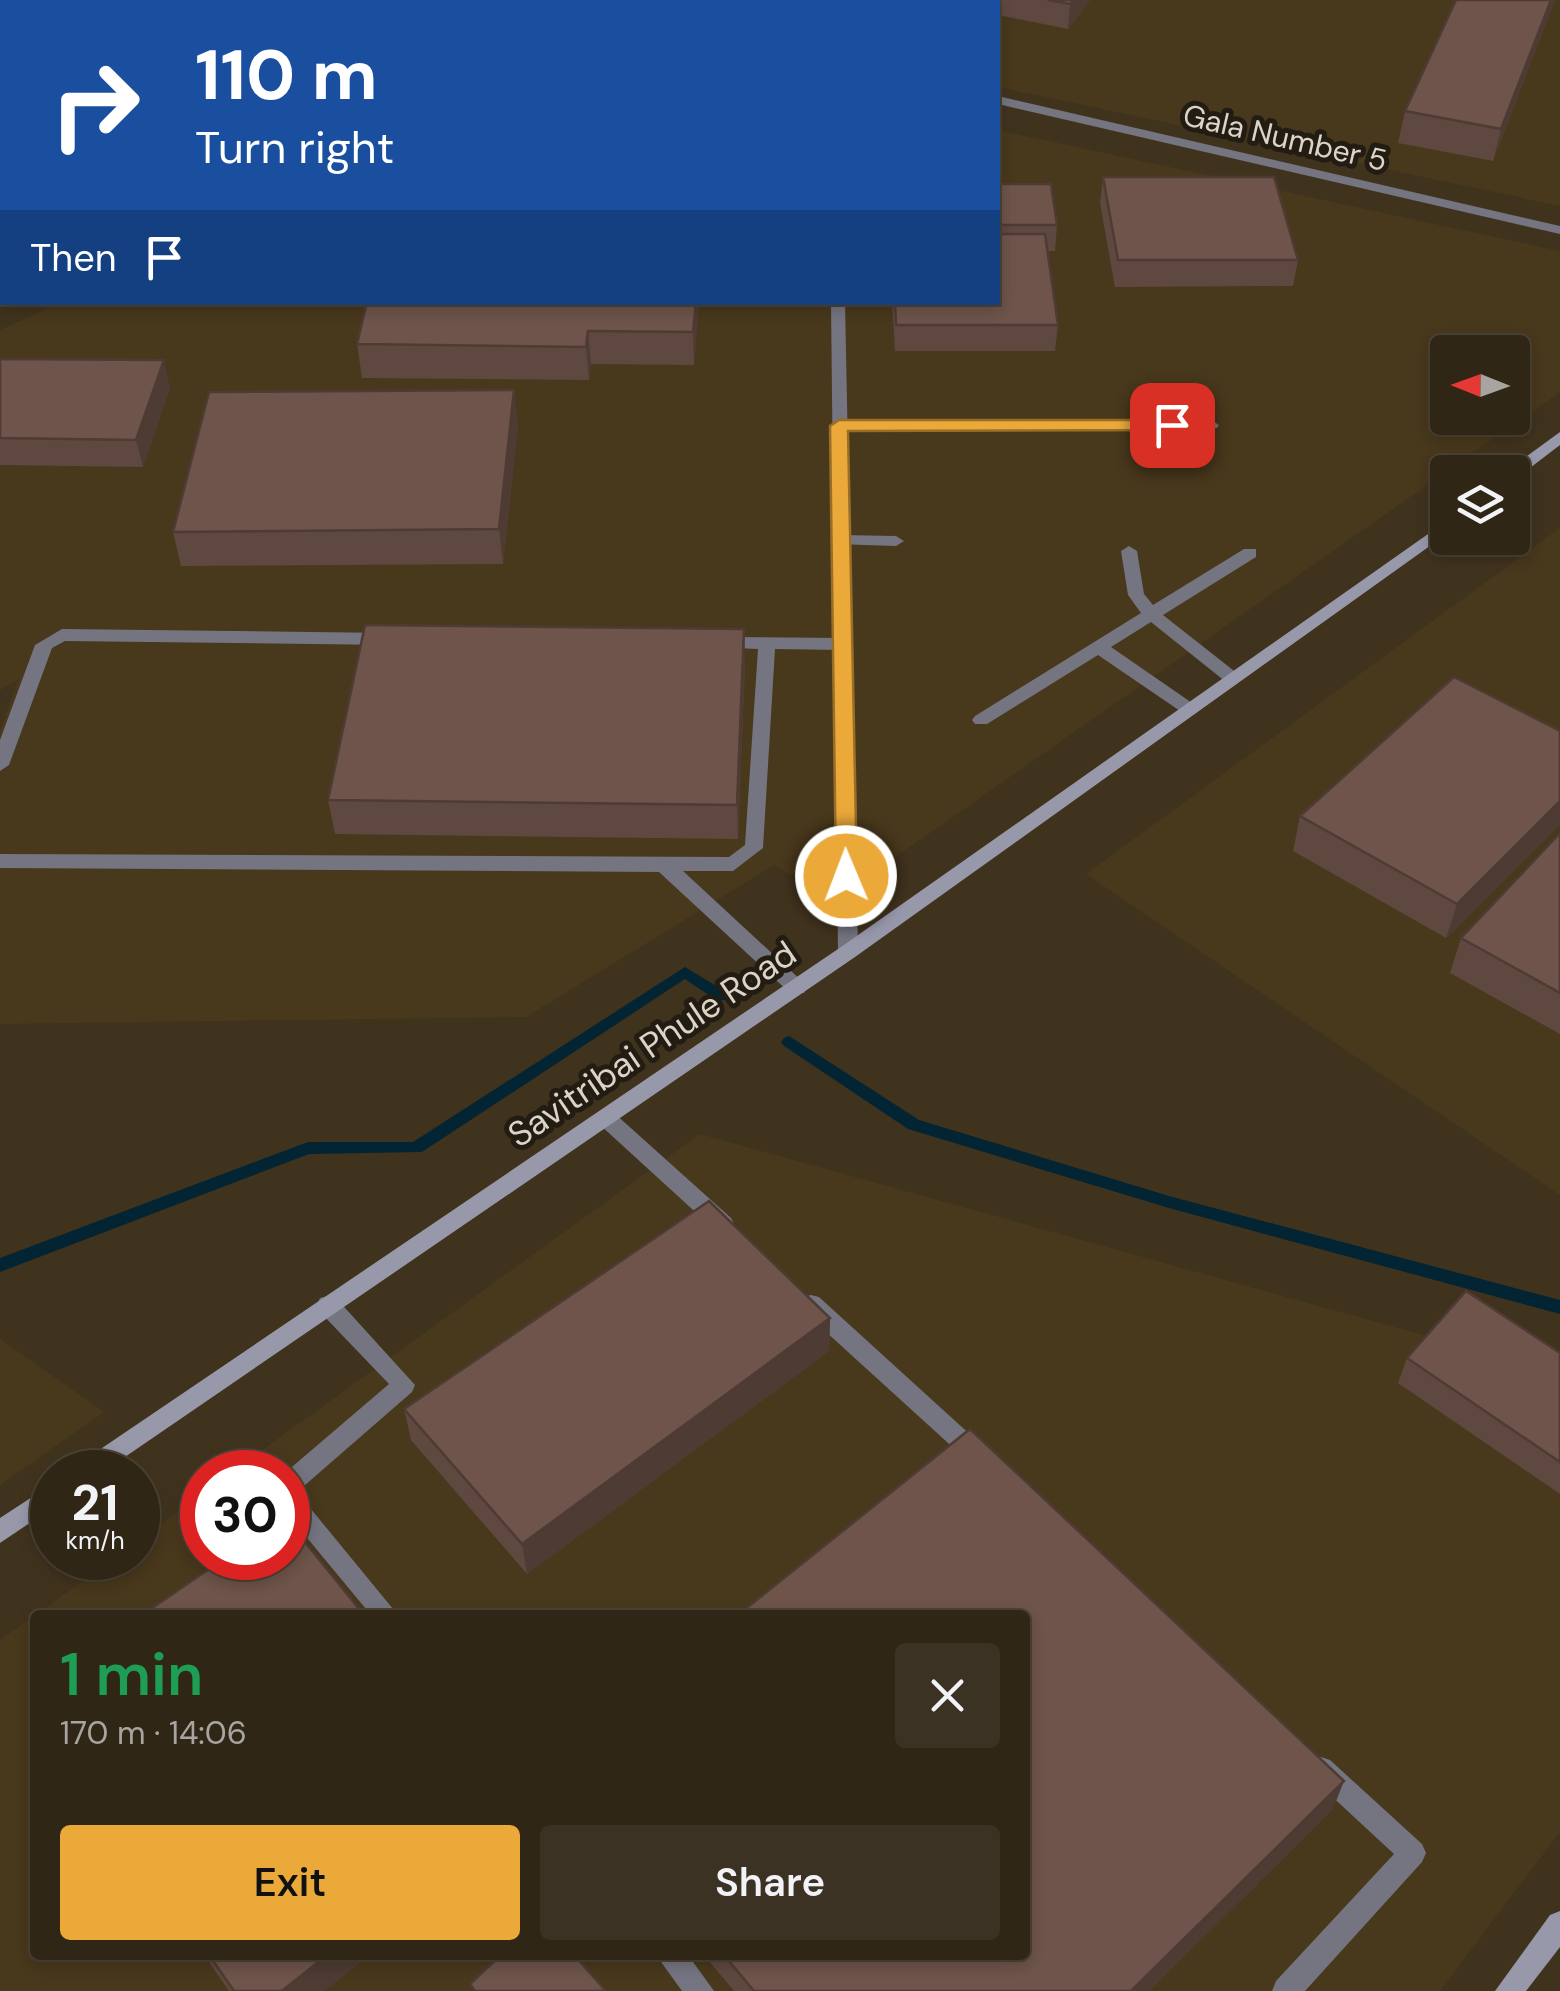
<!DOCTYPE html>
<meta charset="utf-8">
<style>
body{margin:0;font-family:"DM Sans",sans-serif;background:#3c3223;color:#f1f3f6;height:100vh;display:flex;flex-direction:column;font-size:38px;white-space:nowrap}
*{box-sizing:border-box;margin:0}
p{font-size:32px;color:#a8a5a1}
.icon{flex:none;width:55px;height:55px;fill:none;stroke:currentColor;stroke-width:2;stroke-linecap:round;stroke-linejoin:round}
.map{position:relative;flex:1;overflow:hidden}
.panel{position:absolute;left:30px;top:1610px;width:1000px;height:350px;display:flex;flex-direction:column;background:#302616;border-radius:10px;box-shadow:0 5px 15px #0003,0 0 0 2px #4b4335}
.panel>*{flex:none}
.top-card{position:absolute;left:0px;top:0px;width:1000px;height:305px;box-shadow:0 5px 15px #0003,0 0 0 2px #4b4335;background:#1a4fa0;color:#fff;overflow:hidden}
.needle{width:65px;rotate:271deg}
.buttons{position:absolute;left:1430px;top:335px;display:grid;gap:20px}
.buttons a{display:grid;place-items:center;width:100px;height:100px;border-radius:10px;background:#302616;box-shadow:0 5px 15px #0003,0 0 0 2px #4b4335;font-size:50px}
.speed{position:absolute;left:30px;top:1450px;display:flex;gap:20px;font-size:50px;font-weight:700;text-align:center}
.speed>*{display:grid;place-content:center;width:130px;height:130px;border-radius:50%;background:#302616;box-shadow:0 5px 15px #0003,0 0 0 2px #4b4335;line-height:1}
.speed small{font-size:25px;font-weight:400}
.speed .limit{border:15px solid #d22;background:#fff;color:#111}
.pin{position:absolute;display:grid;place-items:center;width:85px;height:85px;color:#fff;margin:-42px;border-radius:20px;box-shadow:0 5px 15px #0006}
.me{position:absolute;width:110px;margin:-55px;rotate:359deg;stroke-linejoin:round;filter:drop-shadow(0 0 8px #0008)}
.turn{display:flex;align-items:center;gap:35px;height:210px;padding:0 30px;font-size:45px}
.turn .icon{width:130px;height:130px;stroke-width:2.5}
.turn b{display:block;font-size:70px;line-height:85px}
.then{display:flex;align-items:center;height:95px;padding:0 30px;background:#0003;gap:20px;font-size:38px}
.round{display:grid;place-items:center;flex:none;width:105px;height:105px;border-radius:10px;background:#3c3223}
.head{display:flex;align-items:center;justify-content:space-between;height:170px;padding:0 30px}
h1{font-size:60px;font-weight:600;line-height:75px;color:#1e9e55}
.cta{display:flex;gap:20px;margin-top:auto;padding:20px 30px}
.cta a{flex:1;height:115px;border-radius:10px;background:#eba93a;color:#111;font-size:40px;font-weight:600;line-height:115px;text-align:center}
.cta a+a{background:#3c3223;color:#f1f3f6}
.map>svg:first-child{display:block}
</style>
<div class="map">
<svg width="1560" height="1991" viewBox="0 0 1560 1991">
<rect width="100%" height="100%" fill="#40331e"/>
<g fill="#48381c" fill-rule="evenodd">
<polygon points="0,0 398,0 410,2 2,2 0,257"/>
<polygon points="583,0 1560,0 1560,206 998,87 998,2"/>
<path d="M998 130 1560 251V392L834 900 774 865 526 1017 0 1024V731L18 680 0 690V330L61 302H998ZM1448 352H1512V418H1448Z"/>
<polygon points="1560,528 1560,1195 1086,874"/>
<path d="M700 1134 1560 1373V1832L1440 1991H0V1640L115 1558H138V1541L202 1494V1558H288V1472H232ZM35 1615H1025V1955H35Z"/>
<polygon points="0,1339 104,1412 0,1485"/>
</g>
<g fill="none" stroke-linecap="round" stroke-linejoin="round">
<g fill="#022433" fill-rule="evenodd">
<polygon points="685,967 726,992 729,996 726,1000 716,1000 685,979 422,1152 309,1154 0,1272 0,1258 308,1142 413,1142"/>
<polygon points="789,1036 919,1120 1169,1196 1560,1300 1560,1314 1169,1208 908,1129 784,1046 781,1042 784,1038"/>
</g>
<g fill="#747580" fill-rule="evenodd">
<polygon points="142,0 165,0 166,2 144,2"/>
<polygon points="1211,420 1219,425 1217,428 839,431 831,426 839,421"/>
<polygon points="840,535 896,536 904,541 896,546 834,544 832,540"/>
<polygon points="1129,546 1137,551 1144,594 1153,605 1244,549 1256,549 1256,557 1163,615 1238,674 1241,678 1238,682 1226,682 1151,622 1111,647 1195,705 1198,709 1195,713 1183,713 1098,655 987,724 975,724 972,720 975,716 1141,613 1128,595 1121,551"/>
<polygon points="62,629 390,633 399,639 390,645 65,641 52,648 9,765 0,771 0,740 35,645"/>
<polygon points="719,637 842,638 851,644 842,650 775,649 763,848 733,871 683,871 804,983 807,988 804,993 790,993 659,872 0,868 0,854 729,857 745,845 758,649 713,647 710,643"/>
</g>
<g fill="#747580" fill-rule="evenodd">
<polygon points="536,0 559,0 560,2 538,2"/>
<polygon points="998,96 1560,226 1560,234 998,104"/>
<polygon points="831,302 845,302 858,952 848,959 838,952"/>
<polygon points="606,1110 613,1112 731,1218 734,1224 731,1230 723,1233 715,1230 599,1124 596,1118 599,1112"/>
<polygon points="811,1295 819,1297 986,1449 990,1456 986,1463 978,1466 970,1463 803,1311 800,1304 803,1297"/>
<polygon points="328,1296 336,1298 415,1385 412,1392 297,1492 398,1615 371,1615 288,1515 286,1472 389,1384 320,1312 317,1305 320,1298"/>
<polygon points="1321,1757 1330,1760 1422,1844 1426,1853 1422,1862 1305,1991 1272,1991 1276,1981 1394,1854 1312,1778 1308,1769 1312,1760"/>
<polygon points="656,1955 688,1955 714,1991 682,1991"/>
</g>
<g fill="#9798aa" fill-rule="evenodd">
<polygon points="1560,432 1560,445 1518,477 1512,479 1512,472 1505,472"/>
<polygon points="1448,520 1448,533 855,957 103,1472 73,1472 77,1465 841,947"/>
<polygon points="52,1484 52,1508 0,1543 0,1518"/>
<polygon points="1560,1911 1560,1947 1526,1991 1495,1991 1550,1915"/>
</g>
</g>
<g fill="#5f4840">
<polygon points="925,0 1090,0 1068,29 998,15 998,2 937,2"/>
<polygon points="1456,0 1555,0 1493,161 1398,143 1405,111"/>
<polygon points="1103,177 1298,260 1293,286 1115,287 1100,203"/>
<polygon points="998,184 1057,225 1055,251 1047,251 1058,325 1055,351 895,351 892,302 998,302"/>
<polygon points="699,302 694,365 591,364 589,380 362,378 357,344"/>
<polygon points="0,359 170,387 143,467 0,465"/>
<polygon points="518,424 503,564 181,566 173,532"/>
<polygon points="745,663 738,839 335,834 328,800"/>
<polygon points="1560,731 1560,824 1446,938 1293,851 1300,816"/>
<polygon points="1560,833 1560,1034 1450,973 1461,938"/>
<polygon points="830,1318 829,1351 527,1574 411,1440 404,1409"/>
<polygon points="1560,1353 1560,1494 1398,1383 1407,1358"/>
<polygon points="1333,1809 1149,1991 734,1991 704,1955 1025,1955"/>
<polygon points="204,1955 369,1955 324,1991 229,1991"/>
</g>
<g fill="#4d3b34">
<polygon points="1074,0 1090,0 1068,29 1070,4"/>
<polygon points="1551,0 1555,0 1493,161 1501,129"/>
<polygon points="696,302 699,302 694,365 693,332"/>
<polygon points="588,331 591,364 589,380 586,347"/>
<polygon points="164,360 170,387 143,467 136,440"/>
<polygon points="514,390 518,424 503,564 499,529"/>
<polygon points="744,629 745,663 738,839 737,805"/>
<polygon points="1560,801 1560,824 1446,938 1457,904"/>
<polygon points="830,1318 829,1351 527,1574 522,1544"/>
<polygon points="1344,1781 1333,1809 1149,1991 1131,1991"/>
<polygon points="327,1955 369,1955 324,1991 282,1991"/>
</g>
<g fill="#6e544a" stroke="#4d3b34" stroke-width="2.5">
<polygon points="294,0 376,0 388,2 292,2"/>
<polygon points="1048,0 1074,0 1070,4"/>
<polygon points="1456,0 1551,0 1501,129 1405,111"/>
<polygon points="1103,177 1274,177 1298,260 1118,260"/>
<polygon points="998,184 1051,184 1057,225 998,225"/>
<polygon points="998,234 1045,234 1058,325 896,325 895,302 998,302"/>
<polygon points="367,302 696,302 693,332 588,331 586,347 357,344"/>
<polygon points="0,359 164,360 136,440 0,438"/>
<polygon points="514,390 499,529 173,532 209,392"/>
<polygon points="365,625 744,629 737,805 328,800"/>
<polygon points="1454,677 1560,731 1560,801 1457,904 1300,816"/>
<polygon points="1560,833 1560,993 1461,938"/>
<polygon points="709,1201 830,1318 522,1544 404,1409"/>
<polygon points="1466,1291 1560,1353 1560,1462 1407,1358"/>
<polygon points="970,1429 1344,1781 1131,1991 754,1991 724,1955 1025,1955 1025,1615 738,1615"/>
<polygon points="288,1521 364,1615 142,1615 225,1558 288,1558"/>
<polygon points="35,1689 35,1703 29,1694"/>
<polygon points="209,1955 327,1955 282,1991 234,1991"/>
<polygon points="501,1955 574,1955 606,1991 475,1991 470,1984"/>
</g>
<polygon fill="#eba93a" stroke="#996e26" stroke-width="2.5" points="839,420 1172,420 1181,425 1172,430 848,431 857,876 846,883 836,876 830,426"/>
<g text-anchor="middle" stroke-width="10" stroke-linejoin="round" paint-order="stroke">
<g font-size="30" fill="#dcd4c7" stroke="#221c13">
<text transform="translate(1285 138) rotate(13)" y="10">Gala Number 5</text>
</g>
<g font-size="35" fill="#dcd4c7" stroke="#221c13">
<text transform="translate(652 1044) rotate(-34)" y="12">Savitribai Phule Road</text>
</g>
</g>
</svg>
<div class="buttons">
<a><svg class="needle" viewBox="-14 -14 28 28"><path d="M0-13l5 13h-10z" fill="#e53935"/><path d="M0 13l5-13h-10z" fill="#a8a5a1"/></svg></a>
<a><svg class="icon" aria-label="layers" viewBox="0 0 24 24"><path d="M12 4l9 5-9 5-9-5zM3 14l9 5 9-5"/></svg></a>
</div>
<div class="speed"><div>21<small>km/h</small></div><div class="limit">30</div></div>
<div class="pin" style="left:1172px;top:425px;background:#d93025"><svg class="icon" aria-label="arrive" viewBox="0 0 24 24"><path d="M6 21V4h12l-3 4 3 4H6"/></svg></div>
<svg class="me" style="left:846px;top:876px" viewBox="-20 -20 40 40"><circle r="17" fill="#eba93a" stroke="#fff" stroke-width="3"/><path d="M0-11L8 9 0 5-8 9z" fill="#fff"/></svg>
<div class="top-card">
<div class="turn"><svg class="icon" aria-label="right" viewBox="0 0 24 24"><path d="M7 20v-9h11M14 6l5 5-5 5"/></svg><div><b>110 m</b>Turn right</div></div>
<div class="then">Then<svg class="icon" aria-label="arrive" viewBox="0 0 24 24"><path d="M6 21V4h12l-3 4 3 4H6"/></svg></div>
</div>
<section class="panel">
<div class="head"><div><h1>1 min</h1><p>170 m · 14:06</p></div><a class="round"><svg class="icon" aria-label="close" viewBox="0 0 24 24"><path d="M6 6l12 12M18 6L6 18"/></svg></a></div>
<div class="cta"><a>Exit</a><a>Share</a></div>
</section>
</div>
